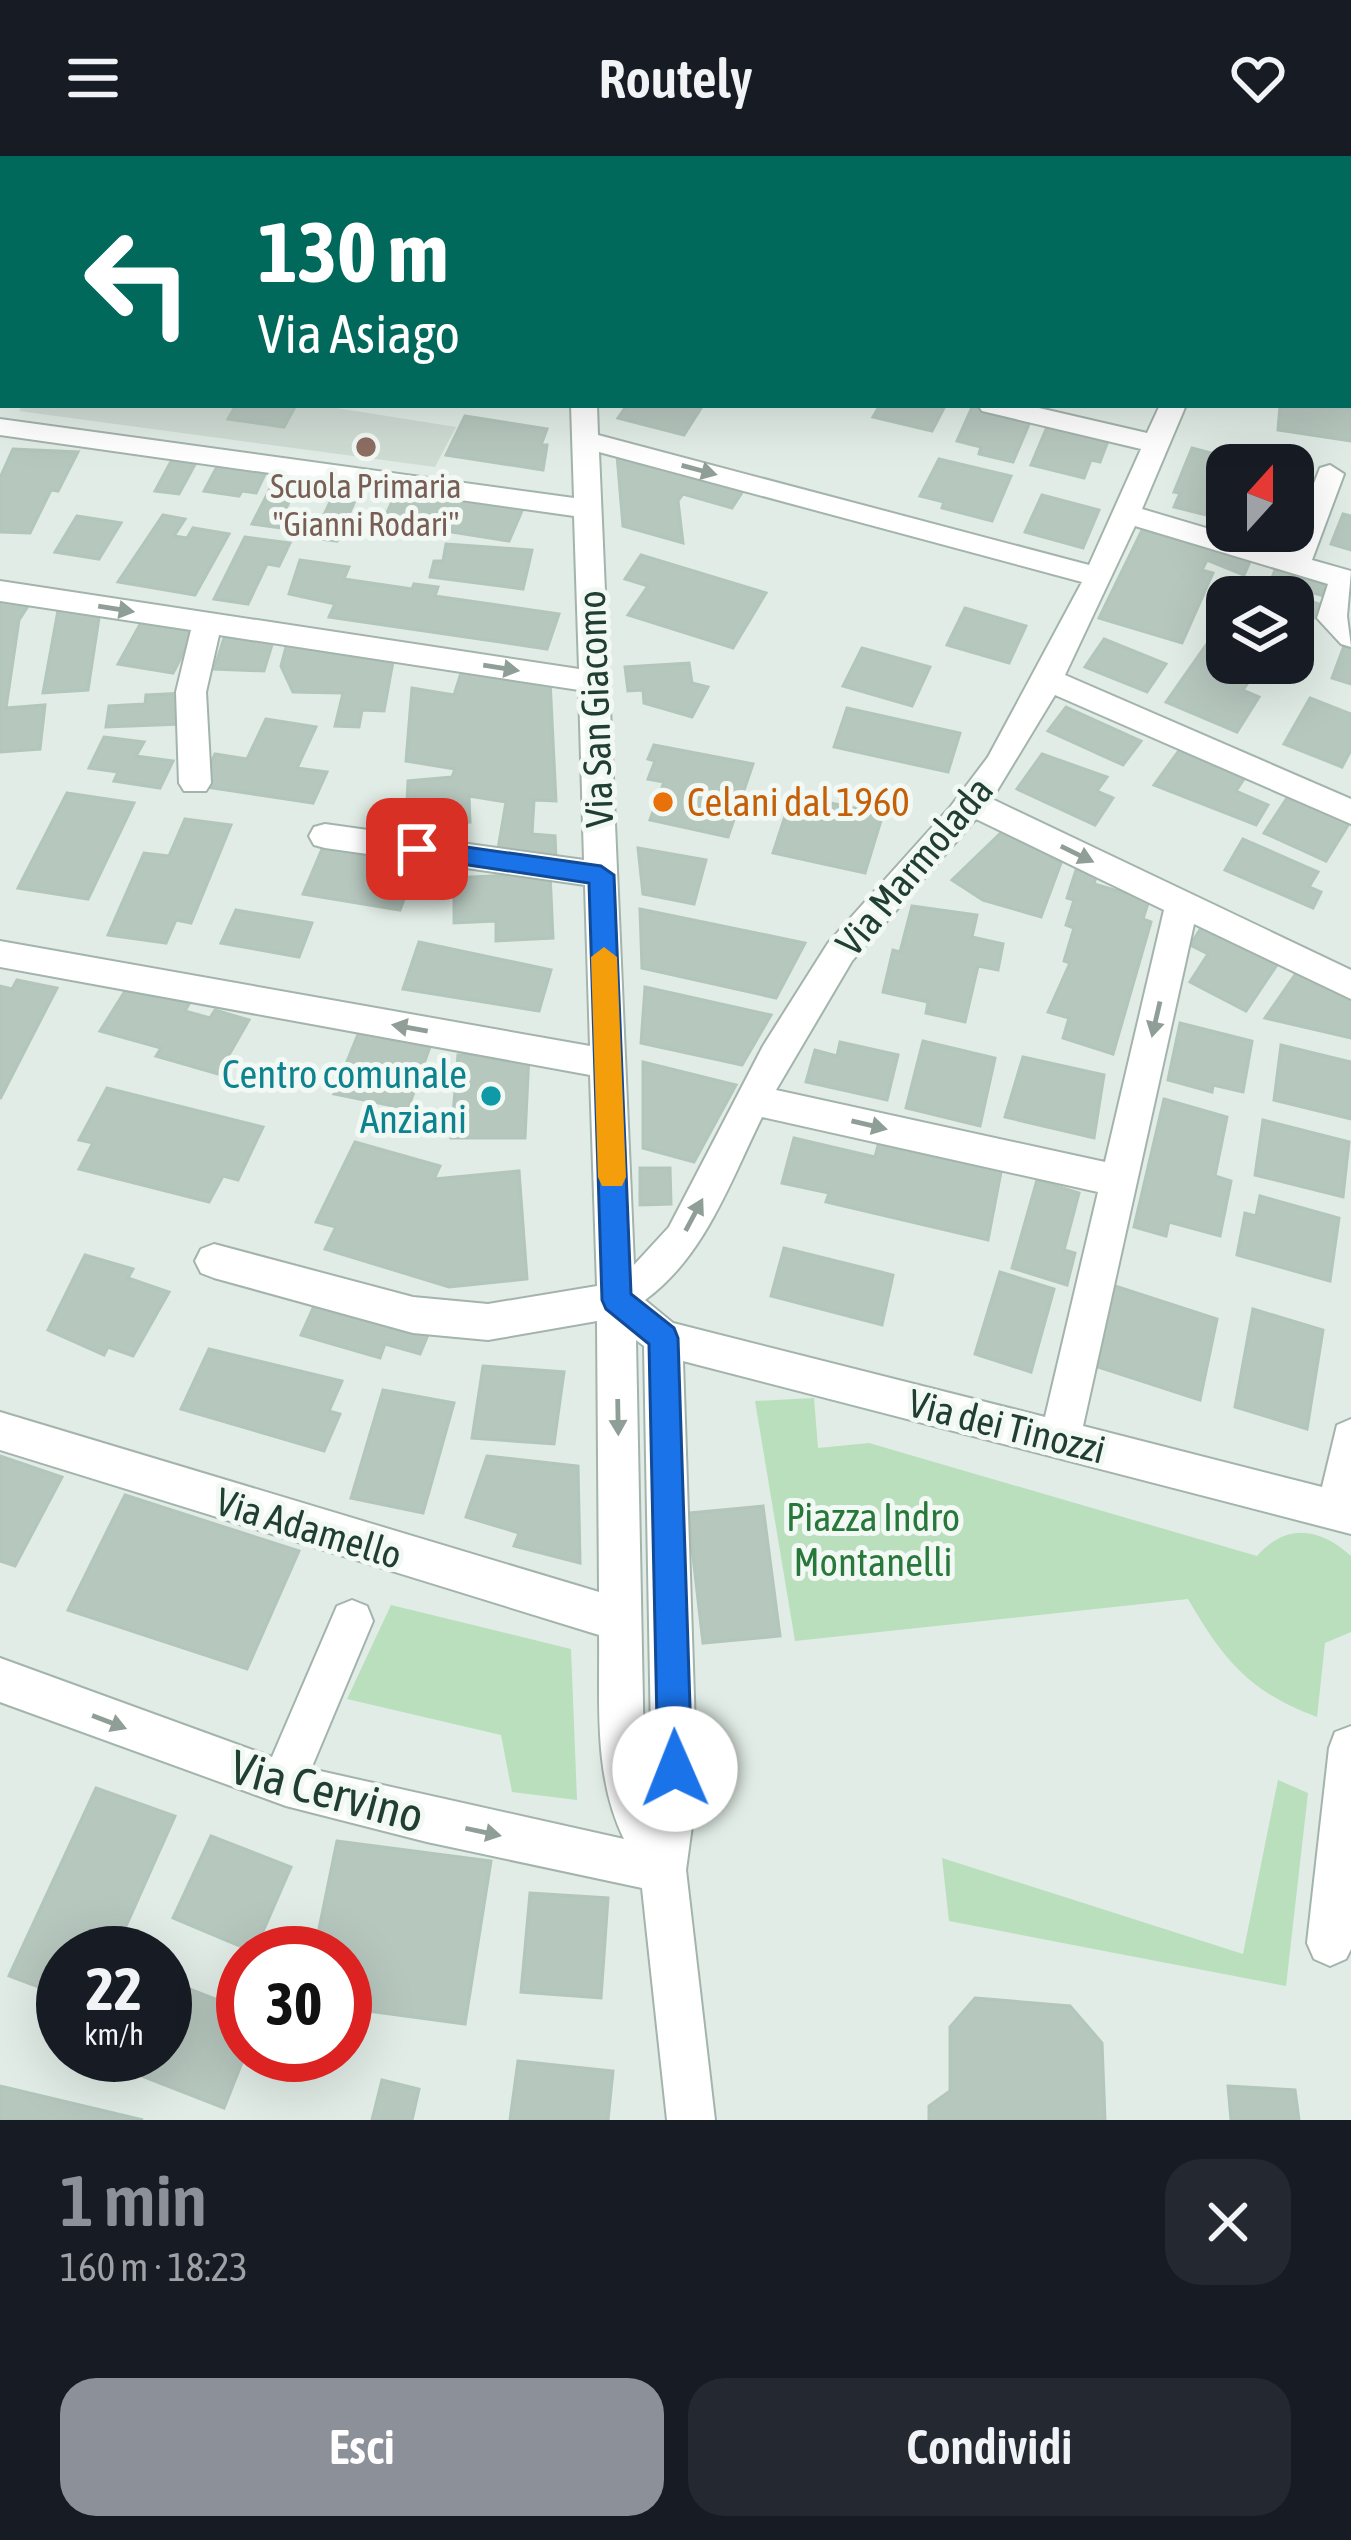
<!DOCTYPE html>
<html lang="it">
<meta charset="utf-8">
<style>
body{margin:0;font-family:"Asap Condensed",sans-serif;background:#242831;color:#f1f3f6;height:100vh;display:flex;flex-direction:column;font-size:45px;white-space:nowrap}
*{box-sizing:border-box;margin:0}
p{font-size:39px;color:#9ea1a6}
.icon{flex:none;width:66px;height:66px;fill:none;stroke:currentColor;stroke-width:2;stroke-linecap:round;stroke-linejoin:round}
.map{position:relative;height:1964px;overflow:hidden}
.sheet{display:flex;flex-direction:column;background:#171b24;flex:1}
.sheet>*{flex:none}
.guide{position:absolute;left:0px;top:0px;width:1353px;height:252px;box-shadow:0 12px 48px #0002;background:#00695c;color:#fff;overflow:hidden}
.needle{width:78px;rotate:21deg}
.buttons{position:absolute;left:1206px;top:288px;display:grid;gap:24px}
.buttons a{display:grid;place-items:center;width:108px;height:108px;border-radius:24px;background:#171b24;box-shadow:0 12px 48px #0002;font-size:60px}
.speed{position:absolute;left:36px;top:1770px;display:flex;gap:24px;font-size:60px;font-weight:700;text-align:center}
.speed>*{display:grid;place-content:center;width:156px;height:156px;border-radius:50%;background:#171b24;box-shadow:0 12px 48px #0002;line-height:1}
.speed small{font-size:30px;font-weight:400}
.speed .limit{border:18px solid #d22;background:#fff;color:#111}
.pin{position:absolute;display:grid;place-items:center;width:102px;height:102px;color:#fff;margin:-51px;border-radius:24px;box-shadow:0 6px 18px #0006}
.me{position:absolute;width:132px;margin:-66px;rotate:359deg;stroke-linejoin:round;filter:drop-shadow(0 0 9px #0008)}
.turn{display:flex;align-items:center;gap:42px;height:252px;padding:0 60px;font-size:54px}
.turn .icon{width:156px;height:156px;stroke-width:2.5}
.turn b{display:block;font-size:84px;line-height:102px}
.round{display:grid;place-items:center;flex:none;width:126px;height:126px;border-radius:36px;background:#242831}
.summary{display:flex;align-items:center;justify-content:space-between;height:204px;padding:0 60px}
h1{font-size:72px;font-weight:600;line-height:90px;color:#8c9099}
.primary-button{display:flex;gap:24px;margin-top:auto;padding:24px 60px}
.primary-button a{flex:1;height:138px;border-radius:36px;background:#8c9099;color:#fff;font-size:48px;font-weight:600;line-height:138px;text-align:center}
.primary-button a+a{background:#242831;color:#f1f3f6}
header{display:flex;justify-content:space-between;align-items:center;height:156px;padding:0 60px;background:#171b24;font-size:54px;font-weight:600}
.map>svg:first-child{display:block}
</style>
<header><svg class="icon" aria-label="menu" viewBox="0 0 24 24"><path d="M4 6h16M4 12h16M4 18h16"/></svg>Routely<svg class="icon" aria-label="heart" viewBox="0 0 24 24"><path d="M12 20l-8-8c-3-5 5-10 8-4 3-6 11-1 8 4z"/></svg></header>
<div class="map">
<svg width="1351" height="1964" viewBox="0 0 1351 1964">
<rect width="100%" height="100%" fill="#e1ece6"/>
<polygon fill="#cfdcd4" points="23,249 318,249 456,271 435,311 19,255"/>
<g fill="#b9dfbd">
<path d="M814 1242 818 1292 869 1287 1257 1400C1286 1367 1319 1371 1351 1400V1476L1325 1487 1317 1561C1249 1536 1223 1503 1188 1443L795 1485 755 1245Z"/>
<polygon points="391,1449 571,1493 577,1644 512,1636 501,1579 347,1543"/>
<polygon points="1278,1624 1308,1637 1286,1830 949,1765 942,1702 1243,1798"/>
</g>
<g fill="#b6c7be" stroke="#b3c6bb" stroke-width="3">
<polygon points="236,249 296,249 284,271 228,263"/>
<polygon points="627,249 703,249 684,279 618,262"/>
<polygon points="880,249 933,249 944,252 932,275 873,261"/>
<polygon points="973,249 1032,261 1013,306 979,298 981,291 957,285"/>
<polygon points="1280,249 1351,252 1351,285 1278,274"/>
<polygon points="465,260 547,273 541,289 547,289 543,314 446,299"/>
<polygon points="1047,271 1108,285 1100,306 1091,304 1084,322 1031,309"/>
<polygon points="1192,292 1237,304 1235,309 1227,309 1227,364 1174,351 1180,337 1174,336"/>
<polygon points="13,293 78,296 58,335 51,334 30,377 0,376 0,322"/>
<polygon points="1255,297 1312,312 1299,344 1293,343 1293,309 1250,309"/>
<polygon points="175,298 199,301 179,338 155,335"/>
<polygon points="617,299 743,335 732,352 683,338 678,345 683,387 623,370"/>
<polygon points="939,303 1011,320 992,365 942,352 944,346 920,340"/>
<polygon points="220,305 268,312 256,337 242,335 239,340 204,335"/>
<polygon points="279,315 302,318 285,355 290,355 282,372 252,368"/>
<polygon points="399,331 524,350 509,385 383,365"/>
<polygon points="1042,339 1099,354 1083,392 1025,376"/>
<polygon points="331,344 354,347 337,385 313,382"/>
<polygon points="1343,358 1351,360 1351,394 1331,388"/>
<polygon points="163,359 185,363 174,380 187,382 193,372 229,378 195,439 118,426"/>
<polygon points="77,360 121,367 99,403 55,396"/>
<polygon points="1145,368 1253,399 1244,419 1207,404 1202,414 1213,417 1182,487 1099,462"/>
<polygon points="245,381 290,387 279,410 267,408 248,448 214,443"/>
<polygon points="446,388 532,394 523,433 430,421 434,405 443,405"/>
<polygon points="641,399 766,437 733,492 628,459 648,430 625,423"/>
<polygon points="300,404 349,411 344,423 412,433 414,428 438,431 435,440 559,458 547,493 329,461 335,448 289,438"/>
<polygon points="1278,407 1337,425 1330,442 1271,424"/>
<polygon points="1248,426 1319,448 1299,498 1293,496 1293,441 1241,441"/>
<polygon points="0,442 30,447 19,464 6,552 45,549 40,593 0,596"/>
<polygon points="59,449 100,455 88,534 43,537"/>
<polygon points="965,452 1026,470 1009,507 947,489"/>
<polygon points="142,465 196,473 173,517 118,508"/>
<polygon points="226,476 275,479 264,515 214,513"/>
<polygon points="1104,483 1166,508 1147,536 1085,511"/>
<polygon points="287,487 394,500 384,555 362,554 359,571 335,570 343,537 293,536 281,510"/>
<polygon points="1206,489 1227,498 1227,507 1259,511 1243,534 1259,541 1237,576 1166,546"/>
<polygon points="1344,490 1351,492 1351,528 1332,522"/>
<polygon points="862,492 930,511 912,550 843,530"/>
<polygon points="689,507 692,527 708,531 692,561 644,547 643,534 628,535 625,511"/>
<polygon points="463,511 550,524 556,645 534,644 532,678 555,680 556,702 498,693 506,646 469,640 470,666 406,669 408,625 452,621 455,613 406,605 412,532 454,539"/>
<polygon points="185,537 181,568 106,571 109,550 145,548 146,539"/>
<polygon points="1310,542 1351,558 1351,594 1342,611 1284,588"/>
<polygon points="1066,551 1141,585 1123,609 1048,575"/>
<polygon points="847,552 960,577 948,616 834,591"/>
<polygon points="266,563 316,571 297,612 327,616 313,647 200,630 215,598 247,603"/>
<polygon points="104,581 144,586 136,600 173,605 160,632 114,625 118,616 89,612"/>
<polygon points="654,589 753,608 728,681 650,664 664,626 648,623 655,605 648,603"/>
<polygon points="1183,589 1248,617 1236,635 1268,649 1256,669 1154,629"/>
<polygon points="1042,598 1107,621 1097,635 1113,642 1095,669 1017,633"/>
<polygon points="67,637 134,647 88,743 18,732"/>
<polygon points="792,639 883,658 865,717 773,697"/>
<polygon points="1289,639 1350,666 1326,705 1264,677"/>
<polygon points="185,663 231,669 191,767 176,764 166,787 108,779 144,697 169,700"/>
<polygon points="1005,673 1061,707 1041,761 983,744 952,724"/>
<polygon points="1243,683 1318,716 1309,731 1321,736 1313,752 1225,714"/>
<polygon points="325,686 438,704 431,724 412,721 400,754 303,738"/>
<polygon points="638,692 706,704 694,748 643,738"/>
<polygon points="1077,711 1097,717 1094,728 1149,744 1143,763 1151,766 1113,898 1063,882 1069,862 1048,856 1070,807 1064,805 1074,772 1066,769 1074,744 1067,742"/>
<polygon points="550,717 553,782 496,785 496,765 454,767 454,722"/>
<polygon points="912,750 977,759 972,781 1003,788 998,814 978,810 965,866 926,857 928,846 883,836 893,794 900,796"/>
<polygon points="640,753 805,787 776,842 642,812"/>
<polygon points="236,754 312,767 299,801 221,787"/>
<polygon points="1206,765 1281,803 1246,855 1190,826 1208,798 1190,789"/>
<polygon points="419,786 551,814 539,855 403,833"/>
<polygon points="1297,816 1351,842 1351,882 1265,862"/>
<polygon points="17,824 57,832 0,943 0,830 12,833"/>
<polygon points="132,824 193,841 185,855 210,862 215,854 249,864 218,918 156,900 161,892 100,875"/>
<polygon points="645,831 771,859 742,909 641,887"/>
<polygon points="1180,867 1252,885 1243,936 1213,929 1212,936 1168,924"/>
<polygon points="361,871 432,885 408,953 334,938"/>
<polygon points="923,885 995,902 980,970 906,952"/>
<polygon points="840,886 898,899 887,944 806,926 815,894 837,900"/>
<polygon points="1281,889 1351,906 1351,963 1274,944"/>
<polygon points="529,898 525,982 451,982 458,899"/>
<polygon points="1023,901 1104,919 1094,982 1005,961"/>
<polygon points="643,906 736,929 694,1006 643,992"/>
<polygon points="107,932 263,971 238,1024 223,1020 209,1046 79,1013 93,987 79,984"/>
<polygon points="1164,943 1227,961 1215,1020 1231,1025 1220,1080 1169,1066 1166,1080 1134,1071"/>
<polygon points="1263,964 1349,986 1343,1041 1255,1019"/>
<polygon points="794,982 875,1001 880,982 1002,1011 988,1084 826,1046 829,1037 782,1027"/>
<polygon points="355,986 440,1010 434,1023 519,1015 527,1123 449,1131 325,1093 336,1071 316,1066"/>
<polygon points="640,1012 670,1012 671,1048 640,1049"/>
<polygon points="1037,1024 1079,1037 1064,1094 1075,1097 1067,1129 1012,1112"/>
<polygon points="1260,1040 1339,1062 1330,1125 1237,1099 1245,1057 1256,1060"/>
<polygon points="784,1092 893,1119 882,1169 771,1140"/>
<polygon points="85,1099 133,1113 128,1122 169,1136 133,1200 108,1191 104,1199 48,1174"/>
<polygon points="1000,1116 1054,1133 1031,1216 975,1198"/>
<polygon points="1115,1130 1217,1163 1200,1244 1095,1210"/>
<polygon points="318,1141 430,1174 420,1198 385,1188 380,1202 301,1179"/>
<polygon points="1253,1153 1323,1174 1307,1273 1235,1251"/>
<polygon points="209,1193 342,1225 329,1255 340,1258 324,1295 181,1253"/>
<polygon points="483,1210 564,1216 554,1288 472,1282"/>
<polygon points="383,1234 454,1247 423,1357 351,1342"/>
<polygon points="0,1300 62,1321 15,1410 0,1405"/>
<polygon points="487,1300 578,1310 580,1407 514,1390 519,1377 466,1361"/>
<polygon points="125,1339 299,1395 247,1513 68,1454"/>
<polygon points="763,1350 780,1480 703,1487 688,1357"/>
<polygon points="96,1632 175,1660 114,1797 63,1797 63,1840 9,1820"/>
<polygon points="211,1680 291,1711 254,1796 173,1762"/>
<polygon points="337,1685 491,1705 465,1868 345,1852 345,1797 314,1797"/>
<polygon points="530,1737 608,1742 601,1842 521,1836"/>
<polygon points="174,1827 243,1854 231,1892 245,1899 224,1952 121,1912 127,1899 165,1899 165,1850"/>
<polygon points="975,1842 1070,1850 1102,1887 1105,1964 929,1964 929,1950 950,1935 950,1871"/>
<polygon points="518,1905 613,1915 608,1964 510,1964"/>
<polygon points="382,1924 419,1933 412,1964 372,1964"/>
<polygon points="0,1930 143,1964 0,1964"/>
<polygon points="1228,1930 1295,1934 1299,1964 1231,1964"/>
</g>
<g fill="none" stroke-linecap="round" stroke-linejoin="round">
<defs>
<g id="street">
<polygon points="200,0 224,0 197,3"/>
<rect x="567" y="0" width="24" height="3"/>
<polygon points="608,0 641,0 644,3 611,3"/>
<polygon points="1123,0 1147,0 1149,3 1125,3"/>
<rect x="1350" y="71" width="1" height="15"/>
<rect x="0" y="90" width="3" height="15"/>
<polygon points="0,176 3,177 3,193 0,192"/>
<path d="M571 249H597L598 279 1089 409 1141 293 982 255 978 249H1026L1147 277 1160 249H1186L1142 353 1287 396 1320 312 1330 309 1344 318 1312 404 1351 415 1347 460 1351 491 1341 488 1317 462 1328 428 1135 370 1065 519 1351 643V668L1055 539 992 643 1351 814V843L1194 768 1083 1270 1322 1331 1337 1269 1351 1263V1378L683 1205 697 1633 686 1714 715 1964H667L642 1732 427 1686 286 1650 0 1546V1502L272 1601 337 1450 352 1444 367 1450 373 1465 311 1613 624 1683C593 1620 600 1547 599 1479L0 1294V1256L599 1436 597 1165 488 1184 413 1177 214 1122 201 1117 195 1105 201 1093 214 1088 413 1141 488 1148 597 1130 590 919 0 811V785L590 890 585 729 325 692 314 689 309 680 314 671 325 668 584 704 579 534 219 479 206 536 211 627 206 635H184L179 627 176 536 191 474 0 445V425L579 513 574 360 0 279V263L574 342ZM599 296 1082 426 988 601 951 650 828 787 763 890 669 1071 634 1109ZM976 663 1164 754 1105 1006 776 934 852 805ZM762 961 1098 1036 1045 1261 673 1167 645 1144C705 1100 730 1026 762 961ZM636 1184 644 1190 652 1635 644 1599Z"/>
<polygon points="1351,1570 1351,1793 1346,1803 1330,1810 1314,1803 1307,1787 1329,1592 1335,1576"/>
</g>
</defs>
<use href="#street" stroke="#a3b4ac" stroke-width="4"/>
<use href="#street" fill="#fff" fill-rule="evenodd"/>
</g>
<defs><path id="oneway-solid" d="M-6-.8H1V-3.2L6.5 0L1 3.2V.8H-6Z" transform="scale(3)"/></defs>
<g fill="#909e98">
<use href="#oneway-solid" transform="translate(699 314) rotate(15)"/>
<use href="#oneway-solid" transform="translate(116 453) rotate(9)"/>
<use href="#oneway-solid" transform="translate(501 512) rotate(9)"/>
<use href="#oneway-solid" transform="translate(1077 698) rotate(26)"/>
<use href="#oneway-solid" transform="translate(1156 863) rotate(103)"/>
<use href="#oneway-solid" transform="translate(410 872) rotate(-170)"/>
<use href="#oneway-solid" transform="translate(869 969) rotate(13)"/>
<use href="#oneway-solid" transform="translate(694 1059) rotate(-62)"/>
<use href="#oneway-solid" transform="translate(618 1261) rotate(89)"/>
<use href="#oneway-solid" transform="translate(109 1566) rotate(21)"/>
<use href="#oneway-solid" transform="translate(483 1676) rotate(12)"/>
</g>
<polygon fill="#1a73e8" stroke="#114b97" stroke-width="3" points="417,684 601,710 614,719 631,1138 674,1172 678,1182 692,1613 687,1625 675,1630 663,1625 658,1613 649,1188 606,1153 602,1144 589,727 409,700 405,693"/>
<polygon fill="#f59e0b" points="604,791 617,801 626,1021 622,1030 602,1030 598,1021 591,801"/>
<circle fill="#8d6e63" stroke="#f2f9f4" stroke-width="4.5" cx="366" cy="291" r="12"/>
<circle fill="#e8710a" stroke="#f2f9f4" stroke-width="4.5" cx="663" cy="646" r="12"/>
<circle fill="#0f9aa8" stroke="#f2f9f4" stroke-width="4.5" cx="491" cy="940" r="12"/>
<g text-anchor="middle" stroke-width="10" stroke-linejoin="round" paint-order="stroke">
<g font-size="33" fill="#785e54" stroke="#f2f9f4">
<text x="366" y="342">Scuola Primaria<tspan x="366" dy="38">"Gianni Rodari"</tspan></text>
</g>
<g font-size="39" fill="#203e32" stroke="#f2f9f4">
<text transform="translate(595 553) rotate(-92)" y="14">Via San Giacomo</text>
<text transform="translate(914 710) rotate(-50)" y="14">Via Marmolada</text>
<text transform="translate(1007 1270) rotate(14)" y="14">Via dei Tinozzi</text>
<text transform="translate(309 1372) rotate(17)" y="14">Via Adamello</text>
</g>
<g font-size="39" fill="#c56008" stroke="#f2f9f4" text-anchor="start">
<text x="687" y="660">Celani dal 1960</text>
</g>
<g font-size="39" fill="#0d838f" stroke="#f2f9f4" text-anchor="end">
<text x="467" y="932">Centro comunale<tspan x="467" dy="45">Anziani</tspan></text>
</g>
<g font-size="39" fill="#28773b" stroke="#f2f9f4">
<text x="873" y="1375">Piazza Indro<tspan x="873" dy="45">Montanelli</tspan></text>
</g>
<g font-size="48" fill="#203e32" stroke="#f2f9f4">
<text transform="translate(327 1635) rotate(15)" y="17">Via Cervino</text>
</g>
</g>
</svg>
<div class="buttons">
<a><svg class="needle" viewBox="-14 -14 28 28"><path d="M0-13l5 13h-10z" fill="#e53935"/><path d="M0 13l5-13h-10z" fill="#9ea1a6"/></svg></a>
<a><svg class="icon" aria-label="layers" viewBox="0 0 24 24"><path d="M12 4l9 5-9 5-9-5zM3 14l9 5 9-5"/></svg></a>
</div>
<div class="speed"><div>22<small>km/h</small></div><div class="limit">30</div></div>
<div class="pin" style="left:417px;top:693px;background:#d93025"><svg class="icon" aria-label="arrive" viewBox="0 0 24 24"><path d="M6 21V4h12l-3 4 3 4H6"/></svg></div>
<svg class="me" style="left:675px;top:1613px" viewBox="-20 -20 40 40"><circle r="19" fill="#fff"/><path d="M0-13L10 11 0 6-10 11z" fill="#1a73e8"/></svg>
<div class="guide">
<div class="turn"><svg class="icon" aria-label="left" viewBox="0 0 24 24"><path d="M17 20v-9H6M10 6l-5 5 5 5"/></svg><div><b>130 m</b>Via Asiago</div></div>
</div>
</div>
<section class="sheet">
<div class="summary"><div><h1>1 min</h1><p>160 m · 18:23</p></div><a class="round"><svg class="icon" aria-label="close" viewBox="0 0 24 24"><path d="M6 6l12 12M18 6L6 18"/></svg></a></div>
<div class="primary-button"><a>Esci</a><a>Condividi</a></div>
</section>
